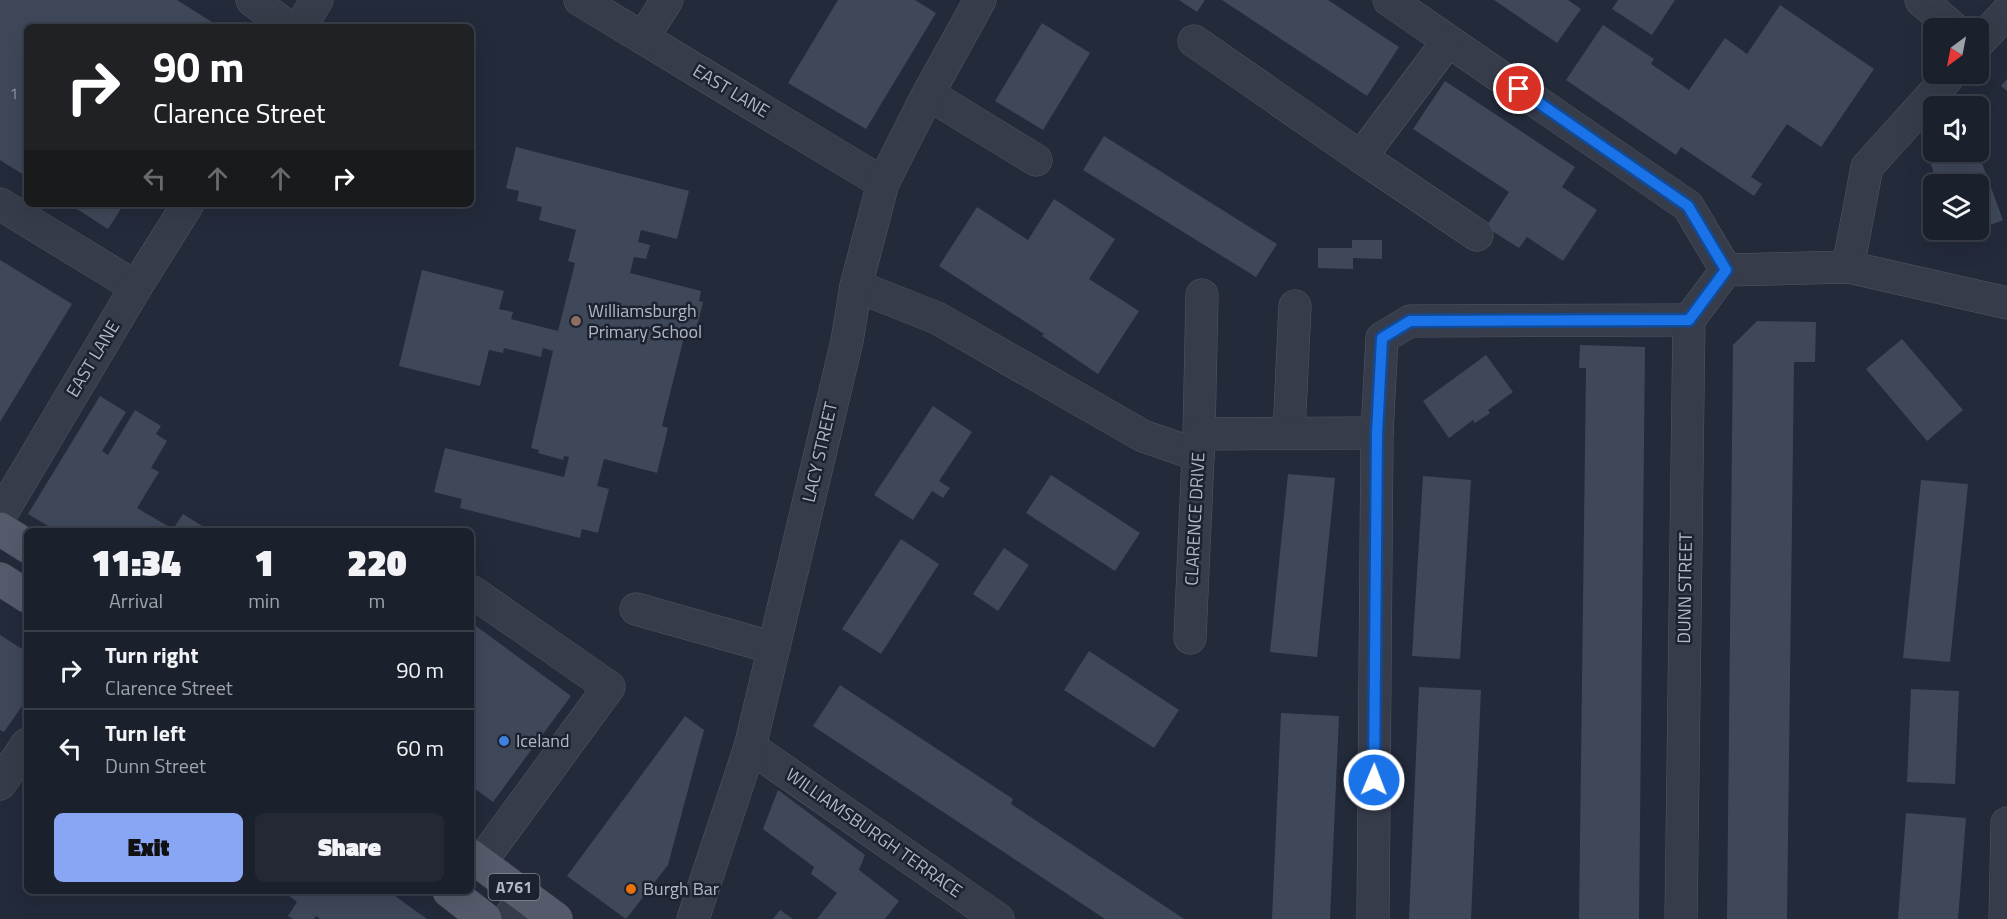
<!DOCTYPE html>
<style>
body{margin:0;font-family:"Titillium Web",sans-serif;background:#232834;color:#f1f3f6;height:100vh;display:flex;flex-direction:column;font-size:22px;white-space:nowrap}
*{box-sizing:border-box;margin:0}
p{font-size:20px;color:#9fa3a9}
.icon{flex:none;width:33px;height:33px;fill:none;stroke:currentColor;stroke-width:2;stroke-linecap:round;stroke-linejoin:round}
.map{position:relative;flex:1;overflow:hidden}
.sheet{position:absolute;left:24px;top:528px;width:450px;height:366px;display:flex;flex-direction:column;background:#1a202c;border-radius:9px;box-shadow:0 6px 24px #0002,0 0 0 2px #383e48}
.sheet>*{flex:none}
.banner{position:absolute;left:24px;top:24px;width:450px;height:183px;border-radius:9px;box-shadow:0 6px 24px #0002,0 0 0 2px #383e48;background:#202124;color:#fff;overflow:hidden}
.needle{width:39px;rotate:212deg}
.tools{position:absolute;left:1923px;top:18px;display:grid;gap:12px}
.tools a{display:grid;place-items:center;width:66px;height:66px;border-radius:9px;background:#1a202c;box-shadow:0 6px 24px #0002,0 0 0 2px #383e48;font-size:30px}
.pin{position:absolute;display:grid;place-items:center;width:51px;height:51px;color:#fff;margin:-26px;border:3px solid #fff;border-radius:50%;box-shadow:0 2px 6px #0007}
.me{position:absolute;width:66px;margin:-33px;rotate:1deg;stroke-linejoin:round;filter:drop-shadow(0 0 4px #0008)}
.turn{display:flex;align-items:center;gap:21px;height:126px;padding:0 30px;font-size:27px}
.turn .icon{width:78px;height:78px;stroke-width:2.5}
.turn b{display:block;font-size:42px;line-height:51px}
.lanes{display:flex;align-items:center;height:57px;padding:0 30px;background:#0003;justify-content:center;gap:30px;direction:ltr}
.lanes .off{opacity:.35}
.eta{display:flex;justify-content:space-evenly;align-items:center;height:102px;text-align:center}
.eta b{font-size:36px;font-weight:800;line-height:42px}
.cta{display:flex;gap:12px;margin-top:auto;padding:12px 30px}
.cta a{flex:1;height:69px;border-radius:9px;background:#89a6f4;color:#111;font-size:24px;font-weight:800;line-height:69px;text-align:center}
.cta a+a{background:#232834;color:#f1f3f6}
ul{padding:0;list-style:none}
li{display:flex;align-items:center;gap:18px;height:78px;padding:0 30px;border-top:2px solid #383e48}
li div{flex:1}
li b{display:block;font-size:22px}
li em{font-style:normal}
.map>svg:first-child{display:block}
</style>
<div class="map">
<svg width="2007" height="919" viewBox="0 0 2007 919">
<rect width="100%" height="100%" fill="#232a3a"/>
<g fill="#3f4859">
<polygon points="0,0 177,0 220,27 27,27 27,177 0,160"/>
<polygon points="838,0 915,0 936,13 866,129 788,83"/>
<polygon points="1179,0 1205,0 1197,12"/>
<polygon points="1222,0 1328,0 1399,47 1367,96"/>
<polygon points="1494,0 1568,0 1581,9 1557,43"/>
<polygon points="1618,0 1675,0 1652,35 1612,9"/>
<polygon points="1780,5 1874,69 1821,147 1787,124 1751,177 1762,184 1754,196 1681,147 1676,155 1566,80 1603,25 1654,59 1651,64 1689,90 1725,38 1747,54"/>
<polygon points="1042,23 1090,53 1043,130 995,101"/>
<polygon points="2007,79 2007,91 2001,86"/>
<polygon points="1445,81 1575,167 1562,187 1597,210 1563,261 1527,237 1519,248 1486,227 1509,192 1413,129"/>
<polygon points="1104,136 1277,244 1256,277 1083,170"/>
<polygon points="516,147 689,191 677,239 641,230 638,242 650,245 646,259 634,257 630,273 701,291 699,301 703,302 696,331 686,329 662,426 668,428 657,473 604,459 597,486 609,489 598,533 582,529 580,538 460,508 462,499 434,492 445,448 564,477 569,457 564,456 563,460 538,453 539,450 531,448 553,351 543,348 541,357 504,348 503,353 489,350 480,386 399,366 422,270 504,291 499,309 513,312 511,319 558,331 575,263 568,261 576,230 539,220 542,207 517,201 519,191 506,188"/>
<polygon points="1959,152 1978,152 2003,220 1978,230 1978,184 1938,184 1930,162"/>
<polygon points="1054,199 1115,239 1089,279 1139,311 1098,374 1042,336 1044,334 939,266 977,207 1028,240"/>
<polygon points="69,204 124,204 108,229"/>
<polygon points="1954,230 1978,230 1957,237"/>
<polygon points="1352,240 1382,240 1382,259 1353,258 1353,269 1318,268 1318,248 1352,248"/>
<polygon points="0,260 72,304 0,422"/>
<polygon points="1757,321 1816,322 1815,362 1794,362 1787,919 1727,919 1733,345"/>
<polygon points="1902,339 1963,410 1927,441 1866,369"/>
<polygon points="1580,345 1645,347 1639,919 1579,919 1586,368 1579,368"/>
<polygon points="1486,355 1513,392 1488,410 1490,413 1475,423 1473,420 1449,438 1423,401"/>
<polygon points="100,396 126,412 102,451 108,455 135,410 161,426 156,434 167,441 151,468 159,472 137,508 173,529 183,514 207,529 206,531 56,531 28,514"/>
<polygon points="933,406 972,432 939,481 950,488 943,498 932,491 913,520 874,495"/>
<polygon points="1288,474 1335,478 1317,657 1270,652"/>
<polygon points="1051,475 1140,533 1115,571 1026,513"/>
<polygon points="1423,476 1471,480 1460,659 1412,656"/>
<polygon points="1921,480 1968,484 1950,662 1903,658"/>
<polygon points="901,539 939,564 881,654 842,629"/>
<polygon points="1004,548 1029,565 998,611 973,594"/>
<polygon points="472,623 571,696 493,802 471,786"/>
<polygon points="0,635 27,652 27,699 4,732 0,730"/>
<polygon points="1089,651 1179,710 1154,748 1064,690"/>
<polygon points="840,685 1013,799 1011,804 1184,919 1105,919 813,726"/>
<polygon points="1419,687 1481,690 1471,919 1409,919"/>
<polygon points="1911,689 1959,691 1955,784 1907,782"/>
<polygon points="1281,713 1339,716 1330,919 1272,919"/>
<polygon points="685,716 704,730 668,865 626,919 567,876"/>
<polygon points="778,790 865,855 859,870 899,901 885,919 817,919 837,893 811,874 814,867 763,829"/>
<polygon points="1906,813 1966,818 1958,919 1898,919"/>
<polygon points="283,891 388,891 427,919 320,919 316,916 314,919 293,919 288,916 297,902"/>
<polygon points="780,910 793,919 773,919"/>
</g>
<g fill="none" stroke-linecap="round" stroke-linejoin="round">
<defs>
<g id="minor">
<polyline points="252,0 288,27"/>
<polyline points="580,0 883,183"/>
<polyline points="1389,0 1688,206 1726,270"/>
<polyline points="1921,0 1953,28"/>
<polyline points="300,27 317,0"/>
<polyline points="643,38 667,0"/>
<polyline points="1194,41 1361,157"/>
<polyline points="1448,41 1361,157 1477,235"/>
<polyline points="1978,43 2007,12"/>
<polyline points="928,94 1036,160"/>
<polyline points="0,204 136,287"/>
<polyline points="1848,267 1867,167 1951,74"/>
<polyline points="1726,270 1848,267 2007,303"/>
<polyline points="856,286 937,318 1143,436 1198,455"/>
<polyline points="1289,433 1295,306"/>
<polyline points="1199,434 1202,295"/>
<polyline points="0,516 136,287 188,204"/>
<polyline points="471,591 609,687 480,863"/>
<polyline points="636,609 774,648"/>
<polyline points="1190,638 1199,434 1377,433"/>
<polyline points="750,747 998,919"/>
<polyline points="0,784 27,744"/>
<polyline points="508,919 526,895"/>
<polyline points="693,919 750,747 847,341 856,286 883,183 928,94 980,0"/>
<polyline points="1373,919 1377,433 1382,338 1410,321 1689,320"/>
<polyline points="1681,919 1689,320 1726,270"/>
<polyline points="2005,919 2007,823"/>
</g>
<g id="major">
<polyline points="0,529 27,546"/>
<polyline points="0,579 27,596"/>
<polyline points="471,856 556,919"/>
<polyline points="449,891 485,919"/>
</g>
</defs>
<use href="#minor" stroke="#525765" stroke-width="33"/>
<use href="#major" stroke="#404653" stroke-width="34"/>
<use href="#minor" stroke="#373c4b" stroke-width="32"/>
<use href="#major" stroke="#555b6b" stroke-width="33"/>
</g>
<g fill="none" stroke-linecap="round" stroke-linejoin="round">
<defs>
<polyline id="route" points="1374,780 1377,433 1382,338 1410,321 1689,320 1726,270 1688,206 1519,89"/>
</defs>
<use href="#route" stroke="#114b97" stroke-width="15"/>
<use href="#route" stroke="#1a73e8" stroke-width="10"/>
</g>
<circle fill="#8d6e63" stroke="#1c222f" stroke-width="2" cx="576" cy="321" r="6"/>
<circle fill="#3f7fe0" stroke="#1c222f" stroke-width="2" cx="504" cy="741" r="6"/>
<circle fill="#e8710a" stroke="#1c222f" stroke-width="2" cx="631" cy="889" r="6"/>
<g text-anchor="middle" stroke-width="5" stroke-linejoin="round" paint-order="stroke">
<g font-size="15" fill="#959bab">
<text x="14" y="99">1</text>
</g>
<rect fill="#1c222f" stroke="#858a99" stroke-width="1.5" x="488.5" y="874" width="51" height="26" rx="4.5"/>
<g font-size="16" font-weight="bold" fill="#b2b7c6">
<text x="514" y="893">A761</text>
</g>
<g font-size="18" fill="#b2b7c6" stroke="#1c222f">
<text transform="translate(731 91) rotate(31)" y="6">EAST LANE</text>
<text transform="translate(93 359) rotate(-59)" y="6">EAST LANE</text>
<text transform="translate(820 452) rotate(-77)" y="6">LACY STREET</text>
<text transform="translate(1195 519) rotate(-87)" y="6">CLARENCE DRIVE</text>
<text transform="translate(1685 588) rotate(-89)" y="6">DUNN STREET</text>
<text transform="translate(874 833) rotate(35)" y="6">WILLIAMSBURGH TERRACE</text>
</g>
<g font-size="18" fill="#b2b7c6" stroke="#1c222f" text-anchor="start">
<text x="588" y="317">Williamsburgh<tspan x="588" dy="21">Primary School</tspan></text>
<text x="516" y="747">Iceland</text>
<text x="643" y="895">Burgh Bar</text>
</g>
</g>
</svg>
<div class="tools">
<a><svg class="needle" viewBox="-14 -14 28 28"><path d="M0-13l5 13h-10z" fill="#e53935"/><path d="M0 13l5-13h-10z" fill="#9fa3a9"/></svg></a>
<a><svg class="icon" aria-label="sound" viewBox="0 0 24 24"><path d="M4 9h4l5-4v14l-5-4H4zM17 9q2 3 0 6"/></svg></a>
<a><svg class="icon" aria-label="layers" viewBox="0 0 24 24"><path d="M12 4l9 5-9 5-9-5zM3 14l9 5 9-5"/></svg></a>
</div>
<div class="pin" style="left:1519px;top:89px;background:#d93025"><svg class="icon" aria-label="arrive" viewBox="0 0 24 24"><path d="M6 21V4h12l-3 4 3 4H6"/></svg></div>
<svg class="me" style="left:1374px;top:780px" viewBox="-20 -20 40 40"><circle r="17" fill="#1a73e8" stroke="#fff" stroke-width="3"/><path d="M0-11L8 9 0 5-8 9z" fill="#fff"/></svg>
<div class="banner">
<div class="turn"><svg class="icon" aria-label="right" viewBox="0 0 24 24"><path d="M7 20v-9h11M14 6l5 5-5 5"/></svg><div><b>90 m</b>Clarence Street</div></div>
<div class="lanes"><svg class="icon off" aria-label="left" viewBox="0 0 24 24"><path d="M17 20v-9H6M10 6l-5 5 5 5"/></svg><svg class="icon off" aria-label="ahead" viewBox="0 0 24 24"><path d="M12 20V5M6 11l6-6 6 6"/></svg><svg class="icon off" aria-label="ahead" viewBox="0 0 24 24"><path d="M12 20V5M6 11l6-6 6 6"/></svg><svg class="icon" aria-label="right" viewBox="0 0 24 24"><path d="M7 20v-9h11M14 6l5 5-5 5"/></svg></div>
</div>
<section class="sheet">
<div class="eta">
<div><b>11:34</b><p>Arrival</p></div>
<div><b>1</b><p>min</p></div>
<div><b>220</b><p>m</p></div>
</div>
<ul>
<li><svg class="icon" aria-label="right" viewBox="0 0 24 24"><path d="M7 20v-9h11M14 6l5 5-5 5"/></svg><div><b>Turn right</b><p>Clarence Street</p></div><em>90 m</em></li>
<li><svg class="icon" aria-label="left" viewBox="0 0 24 24"><path d="M17 20v-9H6M10 6l-5 5 5 5"/></svg><div><b>Turn left</b><p>Dunn Street</p></div><em>60 m</em></li>
</ul>
<div class="cta"><a>Exit</a><a>Share</a></div>
</section>
</div>
